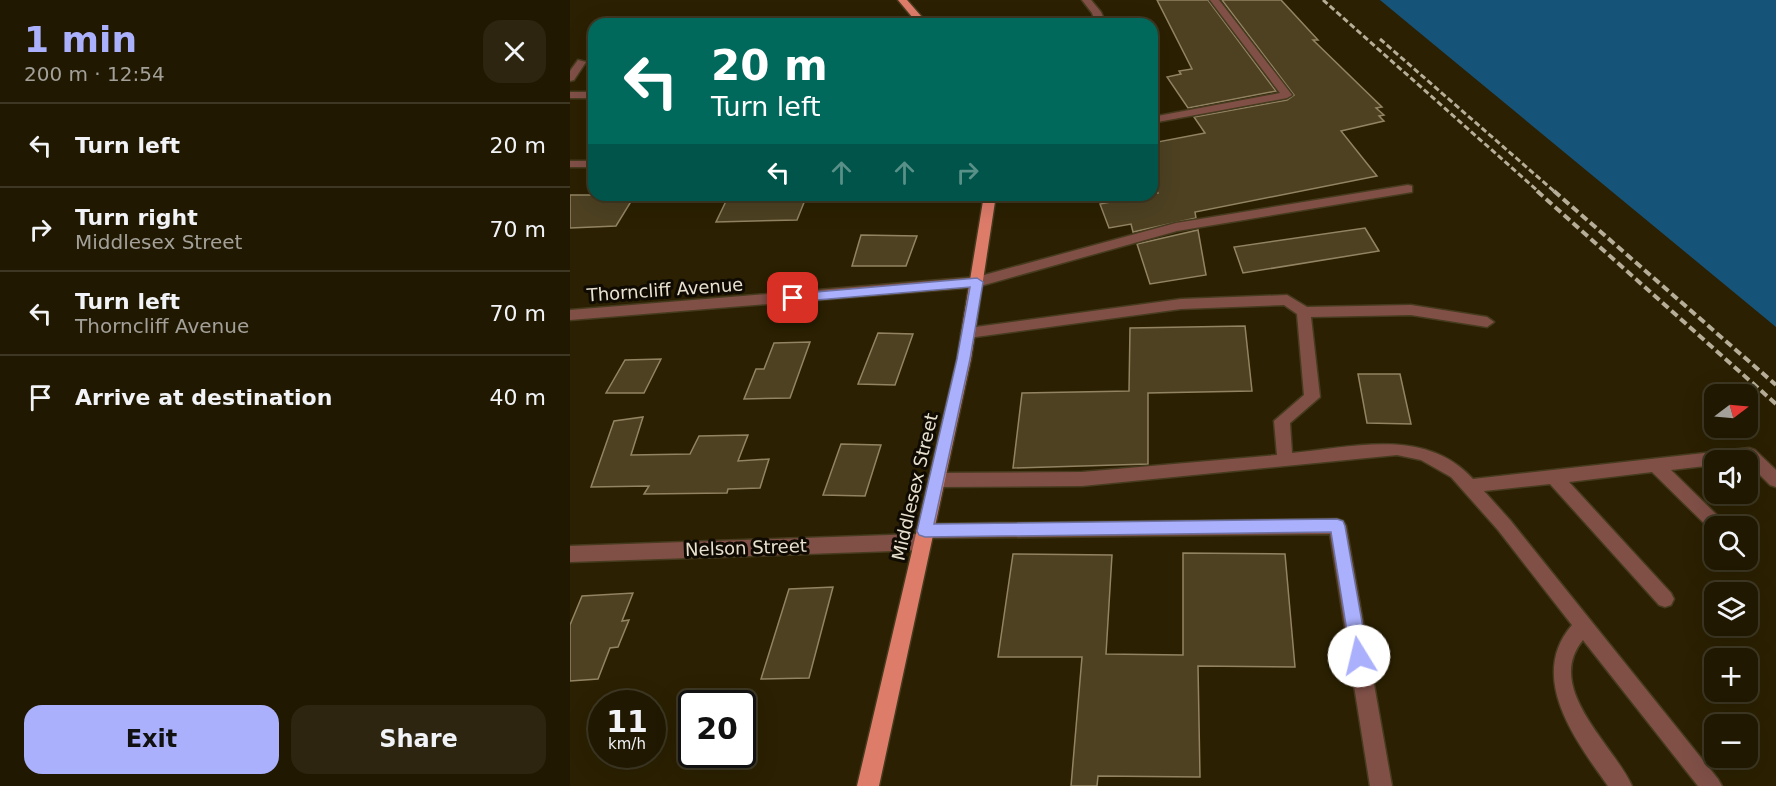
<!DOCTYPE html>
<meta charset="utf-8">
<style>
body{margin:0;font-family:"DejaVu Sans",sans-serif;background:#2d2510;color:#f1f3f6;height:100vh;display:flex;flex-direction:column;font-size:22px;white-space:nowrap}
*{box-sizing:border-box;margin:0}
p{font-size:20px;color:#a2a099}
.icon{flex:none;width:33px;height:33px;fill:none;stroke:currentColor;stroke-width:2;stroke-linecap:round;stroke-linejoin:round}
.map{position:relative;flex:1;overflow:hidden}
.details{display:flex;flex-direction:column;background:#201801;width:570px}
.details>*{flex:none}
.top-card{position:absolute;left:18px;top:18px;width:570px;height:183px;border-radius:18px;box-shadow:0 6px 24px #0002,0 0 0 2px #3d3723;background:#00695c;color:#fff;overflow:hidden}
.needle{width:39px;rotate:74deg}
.fabs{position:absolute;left:1134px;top:384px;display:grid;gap:12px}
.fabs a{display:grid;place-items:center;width:54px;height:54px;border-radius:12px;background:#201801;box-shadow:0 6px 24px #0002,0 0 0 2px #3d3723;font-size:30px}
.speed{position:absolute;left:18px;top:690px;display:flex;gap:12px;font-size:30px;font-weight:700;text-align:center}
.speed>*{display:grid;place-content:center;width:78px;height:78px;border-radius:50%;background:#201801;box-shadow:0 6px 24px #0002,0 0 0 2px #3d3723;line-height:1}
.speed small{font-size:15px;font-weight:400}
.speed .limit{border:3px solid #111;border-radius:9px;background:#fff;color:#111}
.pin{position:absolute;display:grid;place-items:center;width:51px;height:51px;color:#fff;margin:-26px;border-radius:12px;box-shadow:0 3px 9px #0006}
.me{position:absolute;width:66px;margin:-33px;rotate:351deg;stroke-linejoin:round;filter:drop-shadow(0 0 4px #0008)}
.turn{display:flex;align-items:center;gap:21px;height:126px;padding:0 24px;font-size:27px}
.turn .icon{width:78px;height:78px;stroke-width:2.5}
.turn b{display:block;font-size:42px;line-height:51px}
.lanes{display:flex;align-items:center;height:57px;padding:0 24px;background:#0003;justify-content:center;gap:30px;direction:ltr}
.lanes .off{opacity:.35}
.round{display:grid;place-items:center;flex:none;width:63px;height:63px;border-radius:18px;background:#2d2510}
.summary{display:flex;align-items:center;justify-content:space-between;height:102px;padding:0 24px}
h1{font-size:36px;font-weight:700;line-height:45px;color:#aab0fb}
.action{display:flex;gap:12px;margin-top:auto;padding:12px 24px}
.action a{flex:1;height:69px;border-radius:18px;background:#aab0fb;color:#111;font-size:24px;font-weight:700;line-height:69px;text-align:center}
.action a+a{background:#2d2510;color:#f1f3f6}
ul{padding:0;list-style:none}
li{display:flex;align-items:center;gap:18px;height:84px;padding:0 24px;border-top:2px solid #3d3723}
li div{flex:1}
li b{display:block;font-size:22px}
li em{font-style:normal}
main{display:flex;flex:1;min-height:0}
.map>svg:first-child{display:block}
</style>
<main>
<section class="details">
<div class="summary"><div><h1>1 min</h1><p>200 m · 12:54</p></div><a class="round"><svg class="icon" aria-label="close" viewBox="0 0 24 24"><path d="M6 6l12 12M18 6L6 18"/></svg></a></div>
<ul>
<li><svg class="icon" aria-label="left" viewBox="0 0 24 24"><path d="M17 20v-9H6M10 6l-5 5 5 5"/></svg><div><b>Turn left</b></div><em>20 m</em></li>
<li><svg class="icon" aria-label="right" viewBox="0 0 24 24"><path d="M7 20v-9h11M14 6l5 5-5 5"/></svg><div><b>Turn right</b><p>Middlesex Street</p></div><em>70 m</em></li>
<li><svg class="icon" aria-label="left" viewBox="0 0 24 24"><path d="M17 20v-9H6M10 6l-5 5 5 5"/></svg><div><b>Turn left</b><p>Thorncliff Avenue</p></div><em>70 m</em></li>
<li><svg class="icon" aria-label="arrive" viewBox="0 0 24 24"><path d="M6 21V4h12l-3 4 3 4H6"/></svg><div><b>Arrive at destination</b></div><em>40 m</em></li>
</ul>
<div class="action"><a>Exit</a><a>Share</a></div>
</section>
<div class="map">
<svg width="1206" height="786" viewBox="0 0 1206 786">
<rect width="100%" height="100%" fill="#2b2001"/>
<polygon fill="#165379" points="810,0 1206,0 1206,327 862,43"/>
<g fill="#4d4122" stroke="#928463" stroke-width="1.5">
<polygon points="587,0 638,0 706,91 618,108 597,77 611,74 609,71 622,69"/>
<polygon points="652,0 711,0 748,40 743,40 812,107 806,108 814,115 809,116 814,121 771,131 807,176 625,212 626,218 563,232 561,224 539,228 530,204 588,193 582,180 582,143 635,133 624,117 717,100 724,95"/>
<polygon points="0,195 65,195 46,226 0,228"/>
<polygon points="159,195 237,195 227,220 146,222"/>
<polygon points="795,228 809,251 673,273 664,247"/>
<polygon points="628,230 636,275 580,284 567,244"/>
<polygon points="291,235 347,236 336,266 282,266"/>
<polygon points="675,326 682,391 578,393 578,464 443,468 452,393 559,391 560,328"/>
<polygon points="308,333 343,334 325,385 288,384"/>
<polygon points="240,342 220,398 174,399 186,369 194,369 204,343"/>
<polygon points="91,359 74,393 36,393 55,360"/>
<polygon points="788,374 830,374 841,424 797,423"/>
<polygon points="73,417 61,455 120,454 129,436 178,435 168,461 199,459 190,488 158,489 157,493 74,494 79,486 21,487 44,421"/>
<polygon points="271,444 311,445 295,496 253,495"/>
<polygon points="613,553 715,554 725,667 628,666 630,777 528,776 527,786 501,786 512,657 428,657 443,554 542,555 536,654 613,655"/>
<polygon points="263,587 239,678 191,679 219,589"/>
<polygon points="63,593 52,621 59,620 48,647 40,648 28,679 0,681 0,625 12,596"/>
</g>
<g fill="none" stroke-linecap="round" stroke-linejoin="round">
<defs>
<g id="minor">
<polygon points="512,0 521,0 531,12 536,24 526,24 522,13"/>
<polygon points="640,0 649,0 722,95 717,98 582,123 582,117 710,93"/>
<polygon points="8,60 16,62 4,80 0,81 0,71"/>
<rect x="0" y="92" width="24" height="6"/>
<rect x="0" y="161" width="24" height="6"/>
<polygon points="838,185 842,186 842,192 607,231 407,287 0,320 0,310 407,277 606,223"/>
<path d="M717 295 737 307 841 305 917 317 924 322 917 327 841 315 741 317 750 397 720 423 722 453C784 447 856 427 903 479L1179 448 1185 450 1206 470V487L1200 485 1178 463V460H1144V465L1101 470 1153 521 1155 526H1144V533L1082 472 999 482 1101 593 1104 599 1101 605 1095 607 1089 605 980 484 914 491 940 520 1148 779 1152 786H1128L1013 640C973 688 1044 745 1062 786H1038C1006 741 957 677 1002 625L928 530 881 477 851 460 827 455 512 486 366 487 360 485 358 480 360 475 366 473 512 472 707 455 704 421 734 395 727 314 714 305 611 309 398 338 391 333 398 328 611 299Z"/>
<polygon points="767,519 773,521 776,526 822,786 800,786 760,534 359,538 361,542 358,547 352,550 0,562 0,546 348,534 346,531 349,526 355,524"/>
</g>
<g id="major">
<polygon points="328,0 337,0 358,24 348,24"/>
<polygon points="414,195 426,195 401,359 309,786 287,786 387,359"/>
</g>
</defs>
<use href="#minor" stroke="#463b1e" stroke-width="3"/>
<use href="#major" stroke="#463b1e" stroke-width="3"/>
<use href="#minor" fill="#805047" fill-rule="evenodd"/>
<use href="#major" fill="#de7c6a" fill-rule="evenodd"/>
<g stroke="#b7ae99" stroke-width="3" stroke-dasharray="6 3" stroke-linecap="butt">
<polyline points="753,0 969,192"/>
<polyline points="810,39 985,192"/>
</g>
<g stroke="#b7ae99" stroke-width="4" stroke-dasharray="8 4" stroke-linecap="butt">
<polyline points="967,191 1206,404"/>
<polyline points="984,191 1206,385"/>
</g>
</g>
<polygon fill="#aab0fb" stroke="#6e72a3" stroke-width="1.5" points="407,278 413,282 400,359 364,524 767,519 773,521 775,526 798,656 795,662 789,664 783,662 781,656 761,532 355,537 349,535 347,531 387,359 400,287 223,302 216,298 223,294"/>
<g text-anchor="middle" stroke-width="6" stroke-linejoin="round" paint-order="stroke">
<g font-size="18" fill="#e9e1d0" stroke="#0f0a02">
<text transform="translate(95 290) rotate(-4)" y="6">Thorncliff Avenue</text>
<text transform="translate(345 487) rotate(-77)" y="6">Middlesex Street</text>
<text transform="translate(176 548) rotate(-2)" y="6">Nelson Street</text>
</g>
</g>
</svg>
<div class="fabs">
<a><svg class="needle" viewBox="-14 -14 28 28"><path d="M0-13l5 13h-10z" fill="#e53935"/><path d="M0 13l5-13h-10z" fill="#a2a099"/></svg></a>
<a><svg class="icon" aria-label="sound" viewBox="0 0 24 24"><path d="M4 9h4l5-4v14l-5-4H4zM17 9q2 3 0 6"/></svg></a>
<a><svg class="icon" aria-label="search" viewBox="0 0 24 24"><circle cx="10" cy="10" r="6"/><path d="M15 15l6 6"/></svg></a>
<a><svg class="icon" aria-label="layers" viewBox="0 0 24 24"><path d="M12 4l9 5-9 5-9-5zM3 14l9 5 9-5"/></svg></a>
<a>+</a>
<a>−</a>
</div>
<div class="speed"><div>11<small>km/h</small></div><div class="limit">20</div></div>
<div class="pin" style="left:223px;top:298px;background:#d93025"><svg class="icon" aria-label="arrive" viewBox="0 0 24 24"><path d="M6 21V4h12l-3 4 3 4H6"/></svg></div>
<svg class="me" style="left:789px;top:656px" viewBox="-20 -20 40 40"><circle r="19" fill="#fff"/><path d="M0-13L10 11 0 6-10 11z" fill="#aab0fb"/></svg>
<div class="top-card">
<div class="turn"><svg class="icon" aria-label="left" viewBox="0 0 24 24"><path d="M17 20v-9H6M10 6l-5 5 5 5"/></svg><div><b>20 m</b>Turn left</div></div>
<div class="lanes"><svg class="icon" aria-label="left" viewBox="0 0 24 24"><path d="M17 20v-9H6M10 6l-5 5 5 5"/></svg><svg class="icon off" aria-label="ahead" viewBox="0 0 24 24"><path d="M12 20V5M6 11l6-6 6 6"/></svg><svg class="icon off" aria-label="ahead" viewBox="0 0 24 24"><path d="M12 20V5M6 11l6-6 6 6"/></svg><svg class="icon off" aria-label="right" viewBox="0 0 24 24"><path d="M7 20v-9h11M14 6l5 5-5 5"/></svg></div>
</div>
</div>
</main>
